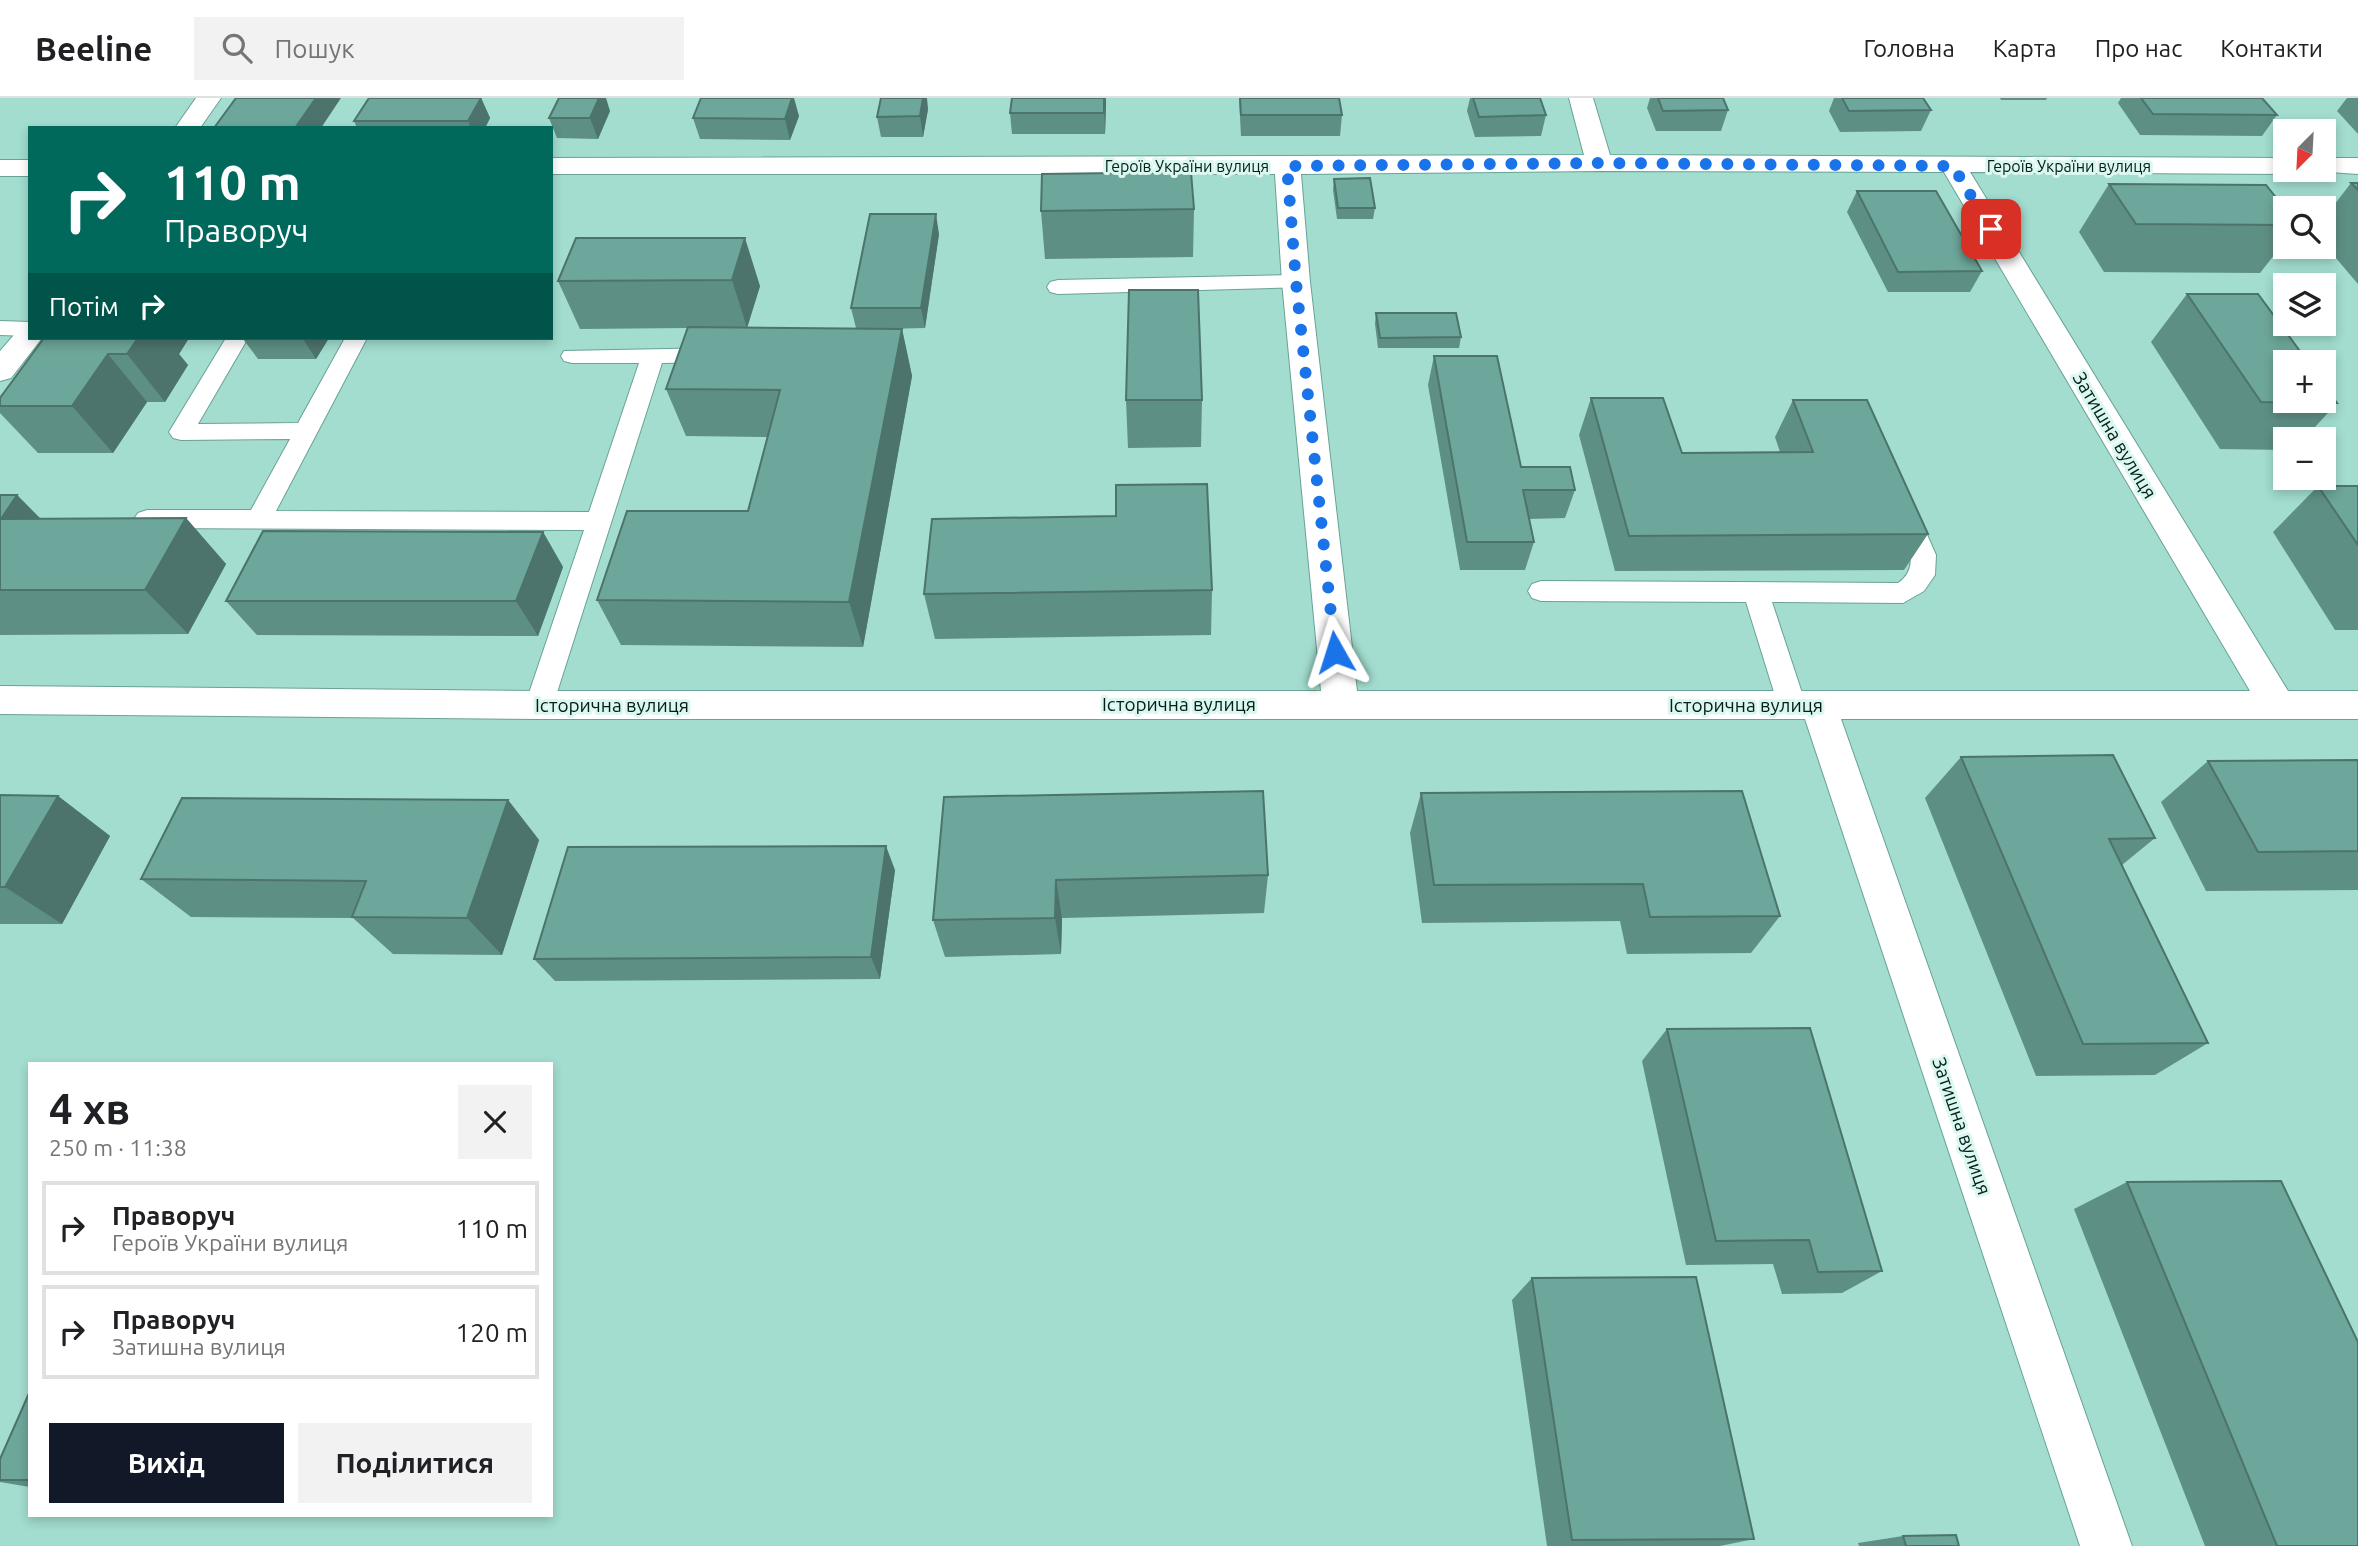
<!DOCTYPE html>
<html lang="uk">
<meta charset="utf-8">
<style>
body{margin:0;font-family:Ubuntu,sans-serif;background:#f2f2f2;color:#202124;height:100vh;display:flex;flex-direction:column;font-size:26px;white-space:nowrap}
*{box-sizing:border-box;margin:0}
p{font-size:23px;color:#757577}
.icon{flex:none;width:38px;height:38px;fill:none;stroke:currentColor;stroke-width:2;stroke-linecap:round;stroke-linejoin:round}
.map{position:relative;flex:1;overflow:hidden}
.drawer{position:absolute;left:28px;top:964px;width:525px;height:455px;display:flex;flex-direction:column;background:#fff;border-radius:0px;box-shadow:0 4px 10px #0003}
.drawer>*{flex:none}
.banner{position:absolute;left:28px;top:28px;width:525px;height:214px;border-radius:0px;box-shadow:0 4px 10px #0003;background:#00695c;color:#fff;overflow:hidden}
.needle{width:46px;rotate:204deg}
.tools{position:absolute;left:2273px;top:21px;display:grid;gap:14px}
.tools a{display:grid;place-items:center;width:63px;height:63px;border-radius:0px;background:#fff;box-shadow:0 4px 10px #0003;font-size:35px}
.pin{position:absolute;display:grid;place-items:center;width:60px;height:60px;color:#fff;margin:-30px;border-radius:14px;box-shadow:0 4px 10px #0006}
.me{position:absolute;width:77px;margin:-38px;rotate:354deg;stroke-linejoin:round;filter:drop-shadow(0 0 5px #0008)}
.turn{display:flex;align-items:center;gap:24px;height:147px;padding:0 21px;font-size:32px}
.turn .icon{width:91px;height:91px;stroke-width:2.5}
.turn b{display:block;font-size:49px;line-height:60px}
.then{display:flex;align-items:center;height:66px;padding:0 21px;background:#0003;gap:14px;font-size:26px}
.round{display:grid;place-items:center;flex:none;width:74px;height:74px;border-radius:0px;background:#f2f2f2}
.headline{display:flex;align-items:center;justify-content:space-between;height:119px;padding:0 21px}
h1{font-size:42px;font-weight:700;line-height:52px}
.button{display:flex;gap:14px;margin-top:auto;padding:14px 21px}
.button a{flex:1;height:80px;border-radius:0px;background:#111827;color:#fff;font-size:28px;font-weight:700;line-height:80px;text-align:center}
.button a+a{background:#f2f2f2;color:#202124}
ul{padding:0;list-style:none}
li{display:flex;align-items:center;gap:21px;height:94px;margin:0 14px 10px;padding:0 7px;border:4px solid #e0e0e0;border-radius:0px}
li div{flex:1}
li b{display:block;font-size:26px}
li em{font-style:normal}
header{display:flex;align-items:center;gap:42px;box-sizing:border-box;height:98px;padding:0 35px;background:#fff;border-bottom:2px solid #e0e0e0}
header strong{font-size:33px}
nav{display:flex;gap:38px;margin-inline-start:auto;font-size:24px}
.search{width:490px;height:63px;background:#f2f2f2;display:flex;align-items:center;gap:18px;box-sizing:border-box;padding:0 24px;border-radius:0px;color:#757577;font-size:26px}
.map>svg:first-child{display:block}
</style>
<header>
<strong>Beeline</strong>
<div class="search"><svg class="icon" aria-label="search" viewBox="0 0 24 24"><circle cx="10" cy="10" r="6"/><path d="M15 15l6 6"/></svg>Пошук</div>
<nav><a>Головна</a><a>Карта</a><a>Про нас</a><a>Контакти</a></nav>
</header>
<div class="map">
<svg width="2358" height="1448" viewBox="0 0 2358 1448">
<rect width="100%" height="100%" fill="#a2ddcf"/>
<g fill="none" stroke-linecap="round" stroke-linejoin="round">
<defs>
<g id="service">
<polygon points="1296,177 1304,179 1307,184 1304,189 1058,196 1050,194 1047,189 1050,184 1058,182"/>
<polygon points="0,223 30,224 30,238 0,237"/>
<polygon points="226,240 248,240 198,326 298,325 345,240 367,240 276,413 589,414 639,265 572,265 564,263 561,258 564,253 719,250 727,252 730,257 727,262 719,264 662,265 553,607 549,615 539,618 529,615 525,607 584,432 147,430 138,427 134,421 138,415 147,412 251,412 290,341 181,342 173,340 169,334"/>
<path d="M1904 402 1913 405 1936 457 1935 477 1924 493 1903 505 1772 504 1806 607 1802 615 1792 618 1782 615 1778 607 1746 504 1541 503 1532 500 1528 493 1532 486 1541 483 1898 485C1925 467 1902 434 1891 411L1895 405Z"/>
</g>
<g id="minor">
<polygon points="196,0 221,0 200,30 175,30"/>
<path d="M1569 0H1593L1610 57 2286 60V72H2296L2286 76 1970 74 2288 593H2358V621H1841L2132 1448H2080L1805 621H539L0 616V588L539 593H1321L1282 184 1275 76H551V60L1584 57ZM1599 73 1944 74 2250 593H1357L1310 184 1301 76Z"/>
<polygon points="2324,60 2358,60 2358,76 2315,73 2324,72"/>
<rect x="0" y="62" width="30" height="16"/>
<polygon points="30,227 30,240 42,240 11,280 0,283 0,253 20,230"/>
</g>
</defs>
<use href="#service" stroke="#69a296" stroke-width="2"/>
<use href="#minor" stroke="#69a296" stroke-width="2"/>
<use href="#service" fill="#fff" fill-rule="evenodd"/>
<use href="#minor" fill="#fff" fill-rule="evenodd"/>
</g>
<g fill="#5e8f84">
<polygon points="481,0 490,20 485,30 357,30 354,23"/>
<polygon points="1012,0 1106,0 1105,36 1012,36 1010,15"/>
<polygon points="1239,0 1339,0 1342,17 1340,38 1241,38"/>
<polygon points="1470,0 1540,0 1546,17 1541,38 1475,39 1467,13"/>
<polygon points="1650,0 1723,0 1728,12 1721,33 1656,33 1647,10"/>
<polygon points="1834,0 1923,0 1931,12 1921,33 1840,34 1829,13"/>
<polygon points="2000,0 2047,0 2046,2 2001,2"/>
<polygon points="2121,0 2262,0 2277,17 2262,38 2140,37 2118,5"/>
<polygon points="2347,0 2358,0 2358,36 2337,13"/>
<polygon points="928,11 923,39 881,39 877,19"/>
<polygon points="610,13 598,41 557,40 549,20"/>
<polygon points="799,18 790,42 700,41 693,20"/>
<polygon points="1334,81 1375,110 1373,121 1337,121 1333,92"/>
<polygon points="2351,85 2358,85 2358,186 2324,146 2324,120"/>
<polygon points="2109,86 2286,112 2286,142 2260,175 2104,174 2079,134"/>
<polygon points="1857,93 1982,173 1970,194 1888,194 1847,114"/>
<polygon points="1194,111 1193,159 1045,161 1041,113"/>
<polygon points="939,136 925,230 883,231 902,231 912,278 863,549 621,547 597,502 748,413 767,339 686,338 666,291 687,230 580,231 558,183 576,140 760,188 747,230 856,230 851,210"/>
<polygon points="2187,196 2337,305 2304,341 2286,341 2286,352 2220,351 2151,244"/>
<polygon points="1376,215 1461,239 1459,250 1378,250 1375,226"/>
<polygon points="44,240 189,240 179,256 188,267 165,304 147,304 113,355 38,355 0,315 0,300"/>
<polygon points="244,240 329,240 316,261 258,261 243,241"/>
<polygon points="1434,258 1521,369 1575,392 1565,420 1529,421 1534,444 1525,472 1460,472 1428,287"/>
<polygon points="1591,300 1682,355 1780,354 1775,339 1793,302 1928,436 1904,472 1615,473 1579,337"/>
<polygon points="1126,302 1202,302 1201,349 1128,350"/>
<polygon points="2318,388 2358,388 2358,532 2335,532 2273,434"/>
<polygon points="0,397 17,397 41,421 186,420 226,466 188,536 0,537"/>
<polygon points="543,434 563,469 538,538 257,537 226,503"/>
<polygon points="1212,492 1211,537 935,541 924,496"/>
<polygon points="1961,659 2155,740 2122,767 2208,945 2155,977 2036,978 1925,700"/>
<polygon points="2358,662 2358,792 2206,793 2161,704 2208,663"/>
<polygon points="1421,695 1780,818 1751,855 1627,856 1620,823 1422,825 1410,735"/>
<polygon points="0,697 58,698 110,738 62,826 0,826"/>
<polygon points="944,699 1268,777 1264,815 1062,820 1061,856 945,859 933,822"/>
<polygon points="508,702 539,742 502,857 393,856 353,820 191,819 141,781"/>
<polygon points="895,772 880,881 555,883 534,861"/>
<polygon points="1667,931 1882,1173 1842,1195 1782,1196 1773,1166 1686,1167 1642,963"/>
<polygon points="2127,1084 2358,1448 2205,1448 2074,1111"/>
<polygon points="1532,1180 1754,1441 1720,1448 1547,1448 1512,1202"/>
<polygon points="30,1293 30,1389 0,1384 0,1361"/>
<polygon points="1903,1438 1959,1448 1859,1448 1858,1445"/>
</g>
<g fill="#4c746c">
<polygon points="316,0 341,0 321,30 295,30"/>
<polygon points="481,0 490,20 485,30 471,30 468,23"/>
<polygon points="599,0 606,0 610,13 598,41 590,20"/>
<polygon points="792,0 794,0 799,18 790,42 785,21"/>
<polygon points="923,0 927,0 928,11 923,39 920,18"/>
<polygon points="1104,0 1106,0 1106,7 1105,36"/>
<polygon points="936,116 939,136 925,230 921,210"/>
<polygon points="745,140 760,188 747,230 732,182"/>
<polygon points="902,231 912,278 863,549 849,504"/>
<polygon points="138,240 189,240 179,256 188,267 165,304 127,256"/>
<polygon points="303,240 329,240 316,261 303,241"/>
<polygon points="108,256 147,304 113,355 72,308"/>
<polygon points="17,397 63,444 1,421"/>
<polygon points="186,420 226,466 188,536 145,492"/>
<polygon points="543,434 563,469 538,538 516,503"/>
<polygon points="58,698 110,738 62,826 5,789"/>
<polygon points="508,702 539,742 502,857 467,820"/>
<polygon points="886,748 895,772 880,881 871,859"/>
<polygon points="1056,782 1062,820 1061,856 1055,820"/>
</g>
<g fill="#6da69a" stroke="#4c746c" stroke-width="2">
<polygon points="236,0 316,0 295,30 214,30"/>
<polygon points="369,0 481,0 468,23 354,23"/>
<polygon points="559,0 599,0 590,20 549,20"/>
<polygon points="701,0 792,0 785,21 693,20"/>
<polygon points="881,0 923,0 920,18 877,19"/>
<polygon points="1012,0 1104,0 1104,15 1010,15"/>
<polygon points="1240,0 1339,0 1342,17 1241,17"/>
<polygon points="1473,0 1540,0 1546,17 1479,19"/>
<polygon points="1658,0 1723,0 1728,12 1663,13"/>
<polygon points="1842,0 1923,0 1931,12 1849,13"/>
<polygon points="2141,0 2262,0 2277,17 2153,16"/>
<polygon points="1191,74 1194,111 1041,113 1042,76"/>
<polygon points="1370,80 1375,110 1338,110 1334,81"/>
<polygon points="2351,85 2358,85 2358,92"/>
<polygon points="2109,86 2266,87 2286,112 2286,127 2136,126"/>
<polygon points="1857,93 1936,93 1982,173 1898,174"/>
<polygon points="870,116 936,116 921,210 851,210"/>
<polygon points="576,140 745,140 732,182 558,183"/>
<polygon points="1129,192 1198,192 1202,302 1126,302"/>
<polygon points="2187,196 2258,196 2308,264 2286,264 2286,303 2324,303 2324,287 2337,305 2261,304"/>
<polygon points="1376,215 1456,215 1461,239 1380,240"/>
<polygon points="688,229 902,231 849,504 597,502 627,413 748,413 780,292 666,291"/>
<polygon points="44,240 138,240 127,256 108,256 72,308 0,308 0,300"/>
<polygon points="244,240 303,240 303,241 243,241"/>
<polygon points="1434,258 1497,258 1521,369 1570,369 1575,392 1523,392 1534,444 1467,444"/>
<polygon points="1591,300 1663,300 1682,355 1813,354 1793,302 1867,302 1928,436 1629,438"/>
<polygon points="1207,386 1212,492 924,496 932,421 1116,418 1116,387"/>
<polygon points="2318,388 2358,388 2358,447"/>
<polygon points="0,397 17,397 1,421 186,420 145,492 0,492"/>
<polygon points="263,433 543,434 516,503 226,503"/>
<polygon points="2113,657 2155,740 2109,741 2208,945 2083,946 1961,659"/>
<polygon points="2358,662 2358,753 2258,754 2208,663"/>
<polygon points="1263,693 1268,777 1056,782 1055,820 933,822 944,699"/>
<polygon points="1742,693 1780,818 1650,819 1643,786 1434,787 1421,695"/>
<polygon points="0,697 58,698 5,789 0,789"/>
<polygon points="182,700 508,702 467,820 352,819 366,783 141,781"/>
<polygon points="886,748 871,859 534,861 568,749"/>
<polygon points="1810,930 1882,1173 1818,1174 1809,1142 1716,1143 1667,931"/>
<polygon points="2281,1083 2358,1244 2358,1448 2277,1448 2127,1084"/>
<polygon points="1696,1179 1754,1441 1572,1442 1532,1180"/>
<polygon points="30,1293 30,1382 0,1382 0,1361"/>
<polygon points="1956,1437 1959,1448 1906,1448 1903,1438"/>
</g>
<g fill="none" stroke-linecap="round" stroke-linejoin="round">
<polyline stroke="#1a73e8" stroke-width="12" stroke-dasharray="0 21.6" points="1335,554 1296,184 1287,68 1599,65 1953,68 1991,131"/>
</g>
<g text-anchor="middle" stroke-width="6" stroke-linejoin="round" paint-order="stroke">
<g font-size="16" fill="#061e19" stroke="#daf7f0">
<text x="1187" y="74">Героїв України вулиця</text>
<text x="2069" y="74">Героїв України вулиця</text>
</g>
<g font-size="19" fill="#061e19" stroke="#daf7f0">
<text transform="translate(2115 337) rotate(59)" y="7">Затишна вулиця</text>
<text x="1179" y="613">Історична вулиця</text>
<text x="612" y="614">Історична вулиця</text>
<text x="1746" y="614">Історична вулиця</text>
<text transform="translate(1962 1028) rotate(71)" y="7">Затишна вулиця</text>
</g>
</g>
</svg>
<div class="tools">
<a><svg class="needle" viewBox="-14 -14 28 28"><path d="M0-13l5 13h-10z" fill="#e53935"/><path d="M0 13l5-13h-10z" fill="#757577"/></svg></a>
<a><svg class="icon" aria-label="search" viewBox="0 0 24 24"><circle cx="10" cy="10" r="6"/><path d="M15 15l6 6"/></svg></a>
<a><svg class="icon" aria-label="layers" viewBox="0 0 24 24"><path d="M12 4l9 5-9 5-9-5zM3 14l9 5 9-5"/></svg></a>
<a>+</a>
<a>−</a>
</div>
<div class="pin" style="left:1991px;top:131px;background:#d93025"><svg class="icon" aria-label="arrive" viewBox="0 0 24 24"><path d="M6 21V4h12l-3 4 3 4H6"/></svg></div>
<svg class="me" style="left:1335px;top:554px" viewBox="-20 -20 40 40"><path d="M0-17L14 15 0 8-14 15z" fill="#1a73e8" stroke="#fff" stroke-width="4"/></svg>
<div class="banner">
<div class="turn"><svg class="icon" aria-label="right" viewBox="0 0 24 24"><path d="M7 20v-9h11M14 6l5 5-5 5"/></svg><div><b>110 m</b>Праворуч</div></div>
<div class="then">Потім<svg class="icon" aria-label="right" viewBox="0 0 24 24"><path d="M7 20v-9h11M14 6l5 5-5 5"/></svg></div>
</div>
<section class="drawer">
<div class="headline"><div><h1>4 хв</h1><p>250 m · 11:38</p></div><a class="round"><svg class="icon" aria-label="close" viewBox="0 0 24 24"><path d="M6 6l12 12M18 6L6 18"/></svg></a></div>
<ul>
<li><svg class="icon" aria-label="right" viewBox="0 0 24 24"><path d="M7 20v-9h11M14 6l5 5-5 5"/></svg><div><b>Праворуч</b><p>Героїв України вулиця</p></div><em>110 m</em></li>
<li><svg class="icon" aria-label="right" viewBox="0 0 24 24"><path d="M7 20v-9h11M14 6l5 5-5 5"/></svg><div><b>Праворуч</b><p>Затишна вулиця</p></div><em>120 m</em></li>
</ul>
<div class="button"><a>Вихід</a><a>Поділитися</a></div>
</section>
</div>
